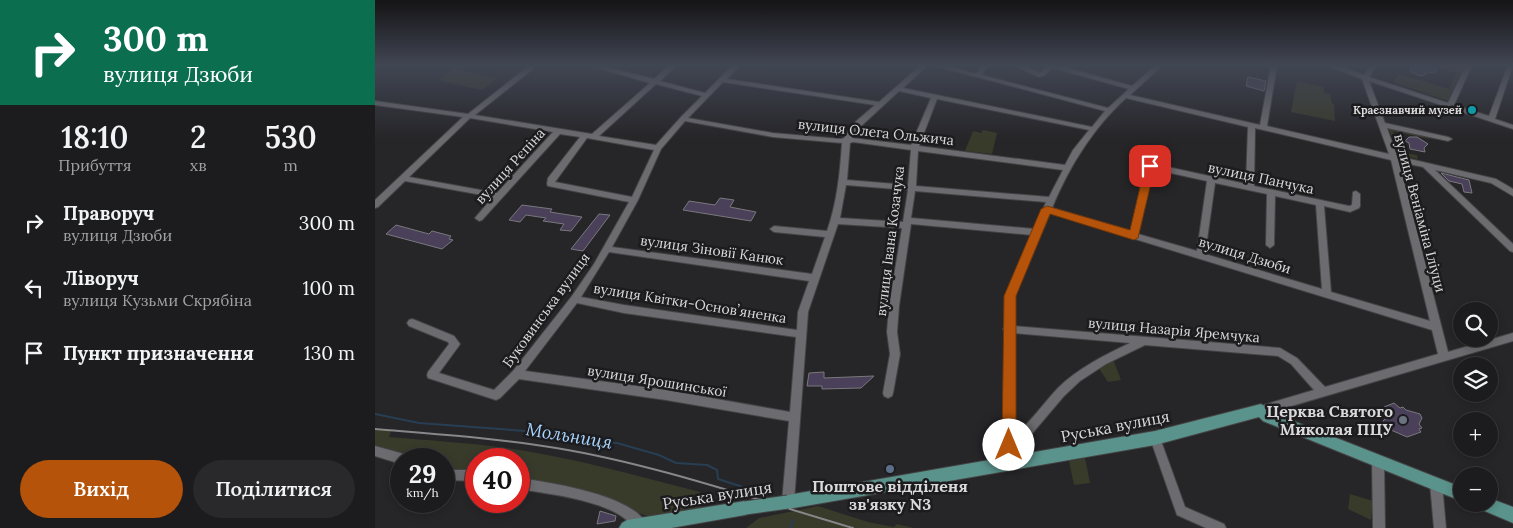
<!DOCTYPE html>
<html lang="uk">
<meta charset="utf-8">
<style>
body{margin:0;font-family:Lora,serif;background:#29292b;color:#f1f3f6;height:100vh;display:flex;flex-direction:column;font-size:19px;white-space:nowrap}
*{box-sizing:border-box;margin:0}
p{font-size:16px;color:#a0a1a4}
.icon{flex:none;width:28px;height:28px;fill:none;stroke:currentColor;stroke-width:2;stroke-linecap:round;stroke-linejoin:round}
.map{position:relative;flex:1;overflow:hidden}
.panel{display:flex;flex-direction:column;background:#1c1c1e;width:375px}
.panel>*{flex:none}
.hud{background:#0b6e4f;color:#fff;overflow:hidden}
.fabs{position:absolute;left:1078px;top:302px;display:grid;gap:10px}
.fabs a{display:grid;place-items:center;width:45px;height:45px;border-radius:50%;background:#1c1c1e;box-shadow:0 2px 8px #0003,0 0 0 1px #3a3a3c;font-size:25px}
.speed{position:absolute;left:15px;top:448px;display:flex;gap:10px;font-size:25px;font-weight:700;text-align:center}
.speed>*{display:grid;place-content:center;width:65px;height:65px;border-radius:50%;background:#1c1c1e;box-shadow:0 2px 8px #0003,0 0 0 1px #3a3a3c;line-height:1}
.speed small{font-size:12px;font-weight:400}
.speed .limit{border:8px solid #d22;background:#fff;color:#111}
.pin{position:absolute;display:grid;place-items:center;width:42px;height:42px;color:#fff;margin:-21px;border-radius:10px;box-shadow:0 2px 8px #0006}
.me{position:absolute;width:55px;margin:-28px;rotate:0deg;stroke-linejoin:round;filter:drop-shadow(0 0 4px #0008)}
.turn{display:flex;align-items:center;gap:18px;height:105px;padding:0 20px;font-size:22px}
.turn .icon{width:65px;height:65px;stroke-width:2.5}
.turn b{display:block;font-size:35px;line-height:42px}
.eta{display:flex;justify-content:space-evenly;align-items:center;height:85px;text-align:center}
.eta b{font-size:30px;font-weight:600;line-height:35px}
.primary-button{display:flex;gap:10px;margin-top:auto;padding:10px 20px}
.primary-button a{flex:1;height:58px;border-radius:30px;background:#b45309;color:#fff;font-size:20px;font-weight:600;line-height:58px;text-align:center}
.primary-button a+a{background:#29292b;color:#f1f3f6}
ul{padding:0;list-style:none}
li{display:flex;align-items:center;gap:15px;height:65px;padding:0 20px}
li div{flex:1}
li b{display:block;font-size:19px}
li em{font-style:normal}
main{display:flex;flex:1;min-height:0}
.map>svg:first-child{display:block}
</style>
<main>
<section class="panel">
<div class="hud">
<div class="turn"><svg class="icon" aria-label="right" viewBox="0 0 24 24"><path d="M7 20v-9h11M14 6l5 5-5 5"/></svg><div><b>300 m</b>вулиця Дзюби</div></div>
</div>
<div class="eta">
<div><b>18:10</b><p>Прибуття</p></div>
<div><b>2</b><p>хв</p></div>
<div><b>530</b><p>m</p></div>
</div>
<ul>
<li><svg class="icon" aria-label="right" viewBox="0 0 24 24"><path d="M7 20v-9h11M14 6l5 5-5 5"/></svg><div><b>Праворуч</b><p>вулиця Дзюби</p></div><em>300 m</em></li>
<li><svg class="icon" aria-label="left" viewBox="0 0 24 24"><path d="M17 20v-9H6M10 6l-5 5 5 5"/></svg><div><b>Ліворуч</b><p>вулиця Кузьми Скрябіна</p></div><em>100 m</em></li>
<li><svg class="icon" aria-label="arrive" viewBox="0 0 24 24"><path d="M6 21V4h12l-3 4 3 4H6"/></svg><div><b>Пункт призначення</b></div><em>130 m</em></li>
</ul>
<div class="primary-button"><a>Вихід</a><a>Поділитися</a></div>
</section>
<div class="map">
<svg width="1138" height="528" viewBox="0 0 1138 528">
<rect width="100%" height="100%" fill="#262528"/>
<g fill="#383a2a">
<polygon points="1070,65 1089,65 1073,101 1018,82 1024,74 1074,89 1081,73 1068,69"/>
<polygon points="79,69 122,78 107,90 63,80"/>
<polygon points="922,81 949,87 949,93 955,94 957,103 959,104 960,121 916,112"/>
<polygon points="1014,129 1055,137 1055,139 1017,131 1022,135 1021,143 1030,149 1030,153 1042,155 1043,159 1024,155"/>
<polygon points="608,130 622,133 617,154 590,151 598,131 606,133"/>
<polygon points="738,359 746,380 733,382 723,367"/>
<path d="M0 430 16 431 14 437C63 441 113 444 162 453 217 463 271 478 325 492L327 507 279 518 175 485 144 480V459H101V472L69 468V459H32L0 451Z"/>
<polygon points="710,458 715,483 699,485 694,461"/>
<polygon points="975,494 998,501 996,520 973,509"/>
<polygon points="443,506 493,522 519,527 522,524 539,528 371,528 384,518"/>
</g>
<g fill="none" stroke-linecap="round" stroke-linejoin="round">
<g stroke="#283f53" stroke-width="2">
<polyline points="0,414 44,423 190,434 203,440 242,443 284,455 301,463 332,465 342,470 343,479 368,487 368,494"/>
<polyline points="415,528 418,520"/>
</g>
</g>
<g fill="#4a405a" stroke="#79787c">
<polygon points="1035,65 1059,65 1062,68 1060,73 1052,72 1050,75 1045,76 1036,72"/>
<polygon points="873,77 891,81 889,91 871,86"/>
<polygon points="1034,137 1042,137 1053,144 1049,148 1050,152 1035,149 1034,143 1030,141"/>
<polygon points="1066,173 1094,180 1097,193 1089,192 1087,184 1074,181"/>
<polygon points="345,198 359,200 355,207 381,212 376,221 308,210 314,201 340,205"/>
<polygon points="147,205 177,209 175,212 207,217 196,231 185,230 189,224 168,221 171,218 151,215 145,222 134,220"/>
<polygon points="224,214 235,215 208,251 196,249"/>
<polygon points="21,225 54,234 57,231 76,236 74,239 78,240 67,249 11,234"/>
<polygon points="449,372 449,378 499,376 486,388 447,389 447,386 432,386 434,373"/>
<polygon points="1019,403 1025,408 1028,407 1031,410 1045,414 1047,418 1044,424 1047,428 1044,429 1046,432 1032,437 1009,427 1008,421 1012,417 1008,414 1012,413 1009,407"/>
<polygon points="225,511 241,516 240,521 222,524"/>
</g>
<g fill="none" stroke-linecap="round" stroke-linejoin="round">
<defs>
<g id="minor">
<path d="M155 65H163L100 115 217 134 275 83 212 65H224L279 79 295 65H302L285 81 330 93 358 65H365L352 79 504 102 546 65H553L528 88 717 127 730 111 557 65H569L601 74 607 65H614L606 75 733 108 754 89 678 68 670 75 664 77 638 65H648L665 73 674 65H682L757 86 781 65H788L755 95 885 125 896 65H902L892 126 1014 154 987 79 950 65H961L989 75 995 65H1002L994 77 1073 103 1091 65H1097L1079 105 1114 116 1133 65H1138L1120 119 1138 125V129L994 81 1010 123 1073 137 1077 139 1073 141 1012 128 1022 156 1121 179 1138 189V196L1116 183 1060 170 1138 244V252L1135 251 1048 167 1024 162 1073 352 1138 333V341L886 415 882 413 881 410 882 407 939 390 916 364 903 356 770 345 731 364 705 381 689 396 655 436 639 448V463L637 467 633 468 629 467 627 463 630 332 628 329 630 326V296L657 235 536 224 524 306 522 332 525 354 518 393 517 396 513 398 509 396 508 393 515 354 512 332 514 306 527 228 463 224 433 312 419 502 417 506 413 508 409 506 407 502 414 421 291 400 144 379 125 398 121 400 53 378 52 375 53 372 74 344 73 342 34 326 32 323 34 320 37 319 40 320 79 336 85 344 83 347 64 373 119 390 138 371 197 296 219 264 254 202 173 186 172 184 173 178 205 137 185 134 107 220 104 221 100 218 118 197 30 181 3 207 0 208V200L88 117 0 105V101L93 114ZM348 82 500 105 478 124 469 138 466 139 398 133 313 118ZM281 84 327 96 306 117 281 145 224 136ZM524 91 556 98 536 145 477 138 484 128ZM751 98 873 127 871 184 779 164 781 154 777 152 773 154 756 231 677 208C694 167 718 128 751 98ZM562 99 714 130 698 150 690 165 544 146ZM95 118 178 132 122 193 34 177ZM310 121 398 137 467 143C465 173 462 203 452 231L399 226 395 229 399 232 450 237 437 274 237 247 263 200 286 149ZM880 128 1016 160 1055 321 956 292 949 206 975 212 984 208 985 206V194L981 191 978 192 977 205 974 206 879 186ZM212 138 279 150 257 197 180 182ZM478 142 536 150 533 185 472 180 475 143ZM543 151 688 170 674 197 541 186ZM777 169 832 181 822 251 763 234ZM840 183 892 194 891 245 895 248 899 245 900 196 941 205 947 289 830 254ZM471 185 533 190 528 222 465 218ZM540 191 671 202 660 229 536 218ZM675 213 1057 330 1063 354 950 387 922 358 905 348 639 326 640 296ZM234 252 434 281 423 312 422 330 249 305 206 297ZM202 303 249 313 421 337 415 412 291 390 150 371ZM639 333 755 343C730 355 703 368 683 388 668 404 656 422 639 436Z"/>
<polygon points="780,433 784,434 785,438 810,507 849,524 851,528 831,528 802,515 775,438 776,434"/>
<polygon points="0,446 29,454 33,455 34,459 26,459 26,464 0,456"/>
<polygon points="1003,456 1007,457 1009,461 1010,528 998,528 997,461 999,457"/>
<polygon points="69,470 101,470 101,481 69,480"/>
<path d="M144 478C173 482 259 495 272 525L271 528H259C241 501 175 494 144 489Z"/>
<polygon points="1061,478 1065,480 1067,484 1071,528 1059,528 1055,484 1057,480"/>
</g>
<g id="major">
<polygon points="886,404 898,413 1086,487 1086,501 888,421 884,417 780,445 413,509 408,507 406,502 408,497 413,495 780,431"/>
<polygon points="1114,498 1138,507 1138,523 1105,509 1103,504 1114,504"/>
<polygon points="370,501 375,503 377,508 375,513 370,515 296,528 244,528 247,523 252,520"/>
</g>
</defs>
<use href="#minor" stroke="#444345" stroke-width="2"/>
<use href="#major" stroke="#444345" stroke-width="2"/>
<use href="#minor" fill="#6c6b6f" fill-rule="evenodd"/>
<use href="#major" fill="#5a938b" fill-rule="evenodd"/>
<path stroke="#878689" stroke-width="2" d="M0 429C60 434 121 438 181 448 279 464 382 500 478 528"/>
<defs>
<polyline id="major-bridge" points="370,508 413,502"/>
</defs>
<use href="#major-bridge" stroke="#444345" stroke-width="15" stroke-linecap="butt"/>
<use href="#major-bridge" stroke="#5a938b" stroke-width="13"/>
</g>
<linearGradient id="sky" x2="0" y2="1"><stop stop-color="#151416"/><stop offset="0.47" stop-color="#414653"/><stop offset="1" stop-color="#414653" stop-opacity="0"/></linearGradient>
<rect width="1138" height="139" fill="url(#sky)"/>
<polygon fill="#b45309" stroke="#753606" points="775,163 780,166 763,238 759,240 675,214 641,296 641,445 639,450 634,452 629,450 627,445 629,296 666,209 672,206 755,230 770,166"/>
<circle fill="#0f9aa8" stroke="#1c1b1e" stroke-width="2" cx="1097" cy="110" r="5"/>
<circle fill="#6b7280" stroke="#1c1b1e" stroke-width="2" cx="1028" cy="420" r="5"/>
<circle fill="#5c6f8a" stroke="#1c1b1e" stroke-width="2" cx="515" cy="469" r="5"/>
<g text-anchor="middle" stroke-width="5" stroke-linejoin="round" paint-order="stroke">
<g font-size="11" font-weight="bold" fill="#d9d8da" stroke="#1c1b1e" text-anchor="end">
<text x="1087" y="114">Краєзнавчий музей</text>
</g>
<g font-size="14" fill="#d9d8da" stroke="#1c1b1e">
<text transform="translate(501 132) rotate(6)" y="5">вулиця Олега Ольжича</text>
<text transform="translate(135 166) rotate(-48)" y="5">вулиця Рєпіна</text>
<text transform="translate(886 178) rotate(12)" y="5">вулиця Панчука</text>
<text transform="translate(1045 213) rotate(75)" y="5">вулиця Веніаміна Іліуци</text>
<text transform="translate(515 241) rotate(-83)" y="5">вулиця Івана Козачука</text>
<text transform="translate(337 250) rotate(8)" y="5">вулиця Зіновії Канюк</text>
<text transform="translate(870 255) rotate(17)" y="5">вулиця Дзюби</text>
<text transform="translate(315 303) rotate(9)" y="5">вулиця Квітки-Основʼяненка</text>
<text transform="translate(171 310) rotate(-54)" y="5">Буковинська вулиця</text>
<text transform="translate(799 330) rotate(5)" y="5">вулиця Назарія Яремчука</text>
<text transform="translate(282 381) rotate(9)" y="5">вулиця Ярошинської</text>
</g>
<g font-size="16" font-weight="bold" fill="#d9d8da" stroke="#1c1b1e" text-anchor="end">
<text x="1018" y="417">Церква Святого<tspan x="1018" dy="18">Миколая ПЦУ</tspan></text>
<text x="515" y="492" text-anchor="middle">Поштове відділеня<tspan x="515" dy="18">зв'язку N3</tspan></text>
</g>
<g font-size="16" fill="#d9d8da" stroke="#1c1b1e">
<text transform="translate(740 426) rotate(-11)" y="6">Руська вулиця</text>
<text transform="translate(342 495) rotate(-9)" y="6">Руська вулиця</text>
</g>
<g font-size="18" font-style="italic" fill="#a7d4fd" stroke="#1c1b1e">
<text transform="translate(194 436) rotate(9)" y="6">Мольниця</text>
</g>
</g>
</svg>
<div class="fabs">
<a><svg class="icon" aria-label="search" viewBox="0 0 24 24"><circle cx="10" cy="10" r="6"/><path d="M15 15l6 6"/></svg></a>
<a><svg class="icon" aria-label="layers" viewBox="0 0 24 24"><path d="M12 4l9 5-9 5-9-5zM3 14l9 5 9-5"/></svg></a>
<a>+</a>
<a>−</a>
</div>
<div class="speed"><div>29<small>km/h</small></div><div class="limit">40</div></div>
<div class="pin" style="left:775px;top:166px;background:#d93025"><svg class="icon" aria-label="arrive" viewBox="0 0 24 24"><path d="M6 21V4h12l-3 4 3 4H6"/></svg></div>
<svg class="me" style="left:634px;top:445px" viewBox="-20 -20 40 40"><circle r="19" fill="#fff"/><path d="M0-13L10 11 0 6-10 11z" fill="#b45309"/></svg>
</div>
</main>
